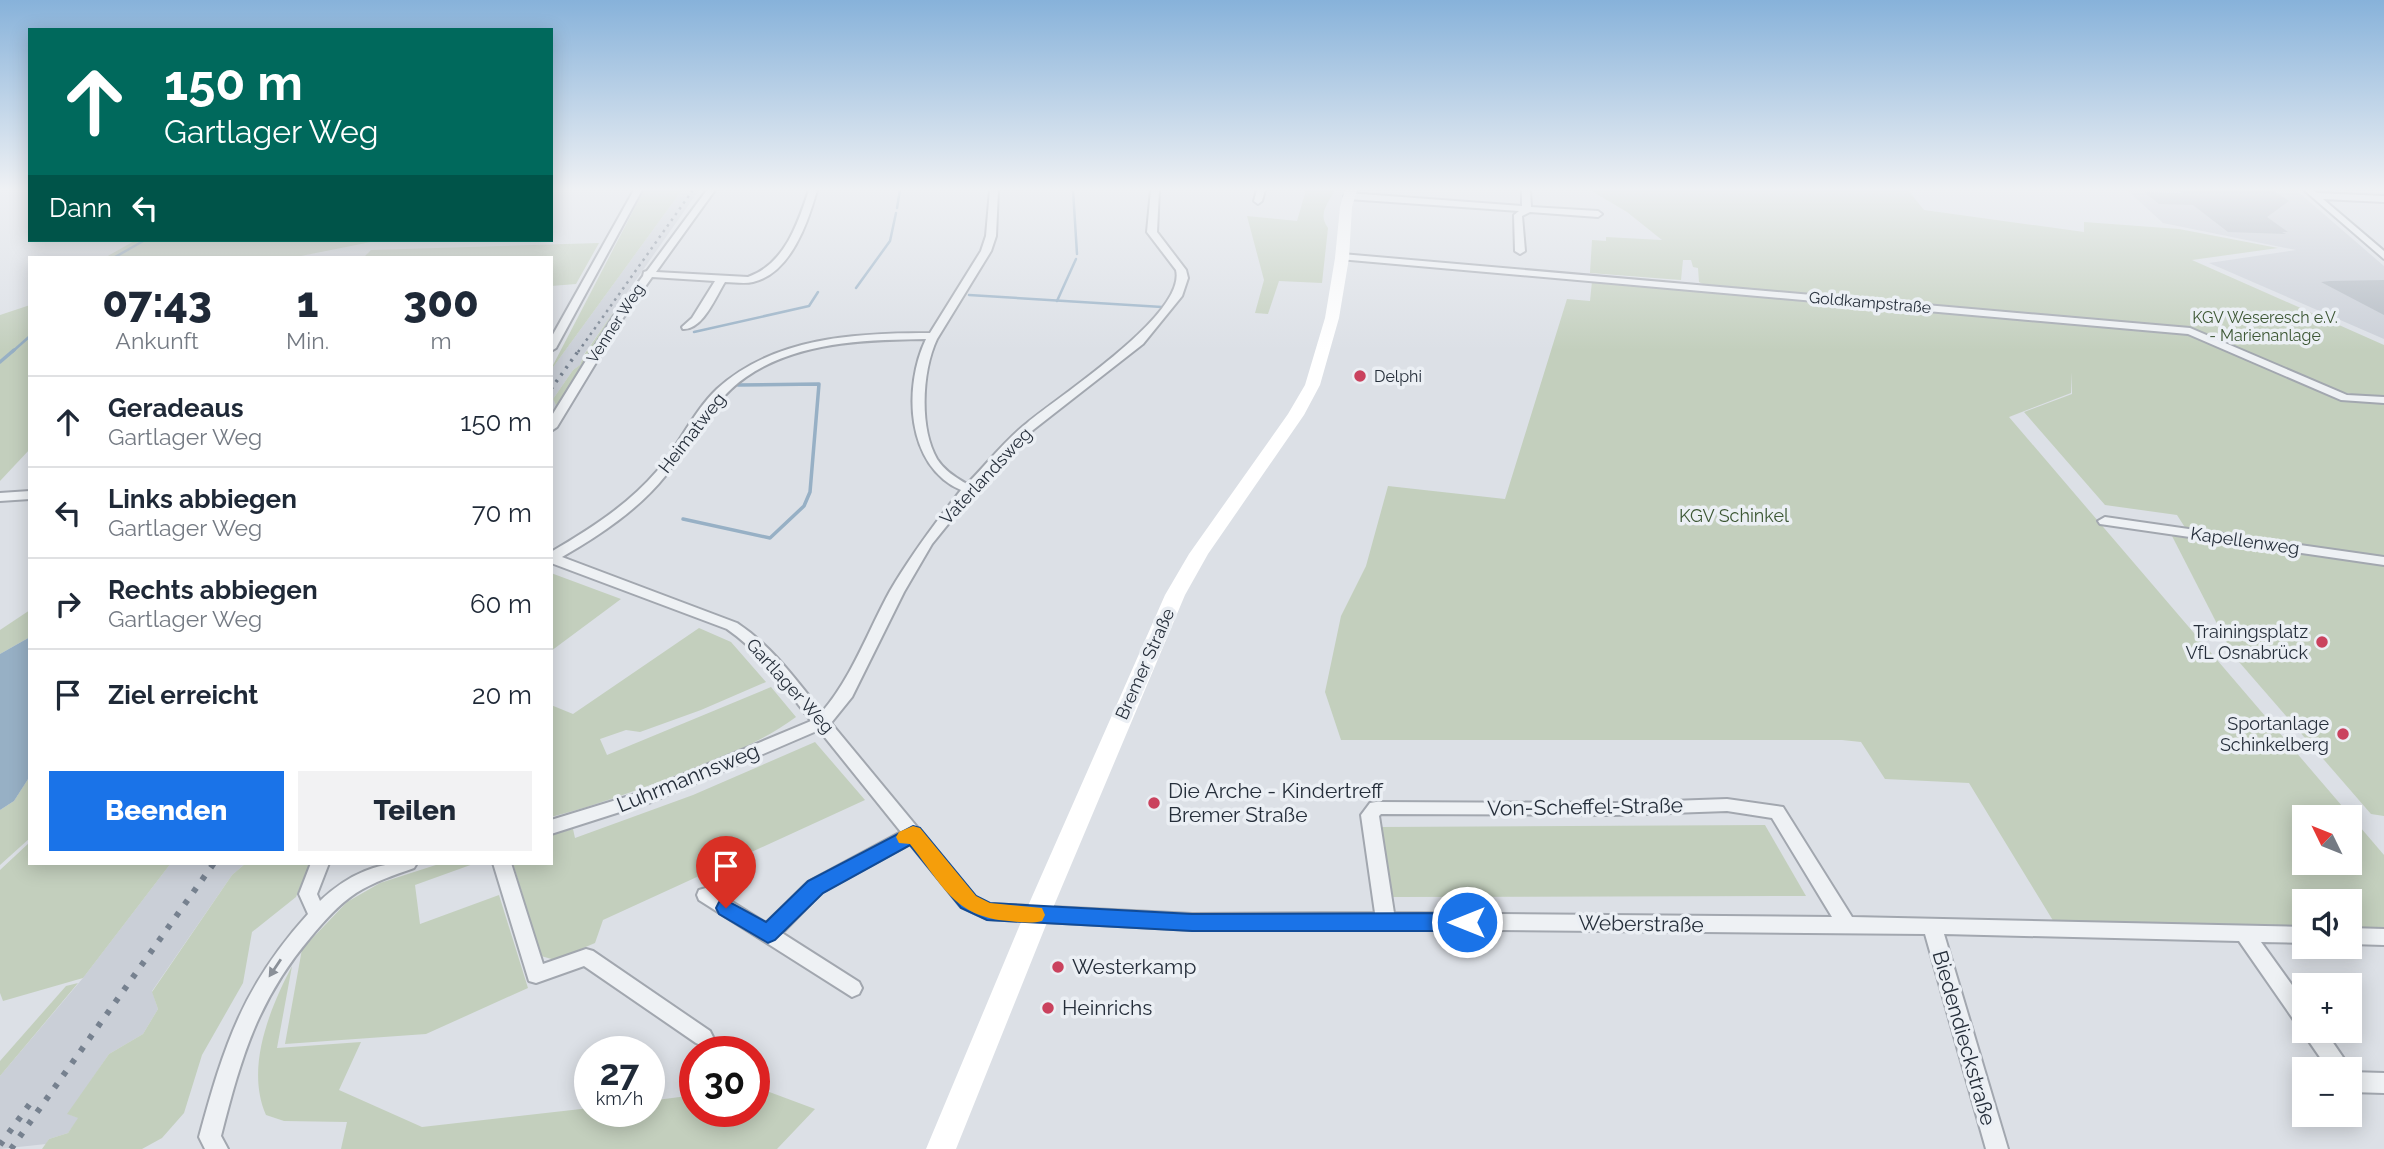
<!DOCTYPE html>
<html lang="de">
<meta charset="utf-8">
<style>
body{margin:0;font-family:Raleway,sans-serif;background:#f2f2f3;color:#1f2937;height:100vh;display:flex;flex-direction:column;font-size:26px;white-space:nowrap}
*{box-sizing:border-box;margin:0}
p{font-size:23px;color:#747a83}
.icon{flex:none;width:38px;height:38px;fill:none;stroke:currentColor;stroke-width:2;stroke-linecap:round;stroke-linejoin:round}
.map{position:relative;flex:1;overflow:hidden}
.details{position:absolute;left:28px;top:256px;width:525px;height:609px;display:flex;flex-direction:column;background:#fff;border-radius:0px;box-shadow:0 4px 18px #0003}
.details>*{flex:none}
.guide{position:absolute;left:28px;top:28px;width:525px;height:214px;border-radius:0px;box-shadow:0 4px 18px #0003;background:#00695c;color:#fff;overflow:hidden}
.needle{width:46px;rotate:313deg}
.controls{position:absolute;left:2292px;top:805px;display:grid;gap:14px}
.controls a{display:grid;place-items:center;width:70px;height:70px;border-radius:0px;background:#fff;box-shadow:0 4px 18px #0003;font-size:35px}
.speed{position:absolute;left:574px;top:1036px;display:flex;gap:14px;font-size:35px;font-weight:700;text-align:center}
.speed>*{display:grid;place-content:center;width:91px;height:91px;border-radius:50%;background:#fff;box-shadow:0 4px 18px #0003;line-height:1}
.speed small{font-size:18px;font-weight:400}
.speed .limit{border:10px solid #d22;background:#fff;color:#111}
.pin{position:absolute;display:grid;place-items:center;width:60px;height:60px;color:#fff;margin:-72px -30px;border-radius:50% 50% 50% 0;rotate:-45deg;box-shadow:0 0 7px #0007}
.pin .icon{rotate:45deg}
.me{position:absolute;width:77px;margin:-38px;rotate:270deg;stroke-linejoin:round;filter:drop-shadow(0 0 5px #0008)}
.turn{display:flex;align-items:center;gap:24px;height:147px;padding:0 21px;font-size:32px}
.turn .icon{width:91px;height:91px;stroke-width:2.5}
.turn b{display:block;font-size:49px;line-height:60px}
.then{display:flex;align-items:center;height:66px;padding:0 21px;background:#0003;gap:14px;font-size:26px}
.eta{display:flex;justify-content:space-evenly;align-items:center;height:119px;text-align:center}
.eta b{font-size:42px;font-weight:800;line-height:49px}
.cta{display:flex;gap:14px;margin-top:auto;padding:14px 21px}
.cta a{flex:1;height:80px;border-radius:0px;background:#1a73e8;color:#fff;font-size:28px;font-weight:800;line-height:80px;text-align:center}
.cta a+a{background:#f2f2f3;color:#1f2937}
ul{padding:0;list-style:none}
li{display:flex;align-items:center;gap:21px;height:91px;padding:0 21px;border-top:2px solid #e0e1e3}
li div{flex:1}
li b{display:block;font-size:26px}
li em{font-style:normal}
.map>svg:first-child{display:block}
</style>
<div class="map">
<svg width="2384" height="1149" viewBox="0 0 2384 1149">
<rect width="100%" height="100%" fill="#dce0e6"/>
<g fill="#cacfd7">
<polygon points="682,190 699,190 584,354 580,365 573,370 553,399 557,406 551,414 551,370"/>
<polygon points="2127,190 2296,190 2384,266 2384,339 2209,263 2296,250 2163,223"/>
<polygon points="171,863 246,863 232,875 152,991 158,1009 143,1034 109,1054 68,1114 79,1118 68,1133 49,1139 46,1144 0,1149 0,1076 83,978"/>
</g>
<g fill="#c3cfbd" fill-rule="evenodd">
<polygon points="644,190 682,190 551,370 551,369"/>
<path d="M1306 190H1331L1334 192C1327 204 1318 215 1328 228L1322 283 1279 281 1268 314 1255 313 1264 280 1247 216 1297 221Z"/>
<polygon points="1590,190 1908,190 1924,210 2084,232 2084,222 2179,229 2278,248 2192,260 2384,345 2384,395 2361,396 2338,391 2201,332 1703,284 1699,282 1698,268 1693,267 1691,260 1683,260 1681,280 1590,273 1592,240 1606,241 1606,237 1662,240 1627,212"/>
<polygon points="136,240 381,240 296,257 106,257"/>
<polygon points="599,243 576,284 551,286 551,257 365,256 371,250"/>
<path d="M1592 281 2188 332 2356 403H2384V557L2186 529 2177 515 2105 505 2024 412 2072 394V372L2071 393 2009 417 2384 855V928L2350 929V901H2305V929L2060 932 1969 783 1885 779 1861 742 1842 740H1341L1325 692 1341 616 1366 566 1388 486 1505 499 1567 299 1590 301ZM2305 817H2350V863H2305Z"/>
<polygon points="30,305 30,449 0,481 0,315"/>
<polygon points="614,311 551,420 551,414 557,407 553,399 573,370 580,365 584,355"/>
<polygon points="2172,536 2384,564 2384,816 2371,814 2233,655"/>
<polygon points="551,573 621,599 551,651"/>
<polygon points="30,610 30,637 0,654 0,630"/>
<path d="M699 628 731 642 766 682 701 710 640 732 626 730 600 739 607 755 771 687 796 717C764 741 726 755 689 770 644 788 598 805 551 817V705L573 714Z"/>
<polygon points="815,742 865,800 603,920 595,943 555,960 541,956 513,863 551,863 551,835 573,829 575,838 693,795"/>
<polygon points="30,776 30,838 0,865 0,810 14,801"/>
<polygon points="1765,825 1806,896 1393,897 1380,827"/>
<polygon points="30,842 30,863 171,863 83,978 3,1001 0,993 0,870"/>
<polygon points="246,863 310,863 296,897 252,932 243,983 202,1055 184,1113 162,1138 142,1149 42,1149 49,1139 68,1133 78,1118 67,1114 109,1054 143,1034 158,1009 152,992 232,875"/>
<polygon points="442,863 476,863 415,885 420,924 499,895 528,988 426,1034 285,1044 302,949 347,902 380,883"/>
<path d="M292 966 277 1048 361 1042 339 1090 422 1127 590 1108V1111H649V1101L695 1095V1111H754V1089L759 1088 815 1109 777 1149H341L347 1122 284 1121 266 1115C245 1068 270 1008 292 966Z"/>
<polygon points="78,983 0,1076 0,1061 66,986"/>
</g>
<polygon fill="#97b0c5" points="30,637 30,776 14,801 0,810 0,654"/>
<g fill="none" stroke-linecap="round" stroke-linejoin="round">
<g stroke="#97b0c5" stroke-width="2.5">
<polyline points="1073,190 1077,254"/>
<polyline points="897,208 900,190"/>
<polyline points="115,257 145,240"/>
<polyline points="856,288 890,241 896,213"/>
<polyline points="969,295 1162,307"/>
<polyline points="1057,301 1076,259"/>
<polyline points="694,332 809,306 818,292"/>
<polyline points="12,352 30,336"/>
</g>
<g stroke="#97b0c5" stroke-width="3.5">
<polyline points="0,362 14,350"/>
<polyline points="683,519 770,538 804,506 810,492 819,384 738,385"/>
</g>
</g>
<g fill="#b3bac2">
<polygon points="2178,190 2272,190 2289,201 2267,217 2288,232 2282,232 2286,234 2228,232 2193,205 2159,204 2144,192 2182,193"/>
<polygon points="2384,280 2384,315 2321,282 2330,281"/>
</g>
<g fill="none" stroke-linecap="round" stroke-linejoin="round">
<defs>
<g id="minor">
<polygon points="634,190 642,190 556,348 551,351 551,338"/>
<path d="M707 190H715L656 272 748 277C785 264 798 223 809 190H817C808 222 791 273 753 282 744 284 734 282 725 282 716 296 703 330 683 329L682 327 692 318 715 281 652 277 623 318 557 427 551 431V417L613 317 643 276 644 272 647 271Z"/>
<path d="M990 190H998L996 236 991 251 937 339C922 371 919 428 937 459 944 470 956 478 967 484 987 464 1005 440 1027 423 1059 396 1187 314 1176 270L1147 232 1151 190H1159L1157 232 1186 270 1188 278 1182 296 1143 344 1033 430 974 492 932 544 904 592 852 697 831 723 975 897 989 904 1192 914 1375 913 1361 815 1370 803 1376 802 1615 803 1727 799 1783 807 1852 917 2305 927V943L2261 942 2305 1003V1031H2325L2351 1069 2350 1070 2328 1069 2306 1037 2304 1029 2298 1026 2239 941 1944 934 2008 1149H1986L1925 934 1386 929 1192 930 987 919 961 907 910 844 822 892 782 933 859 982 862 988 859 994 852 997 699 900 697 895 699 890 706 888 713 890 766 923 808 882 901 832 819 730 651 802 551 834V820L639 793 811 721C785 688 762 653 727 629L551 563V552C590 529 628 505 657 471 679 445 693 412 717 389 774 337 856 333 930 333L981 251 986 236ZM926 339C903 387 906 466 961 490 935 523 911 555 890 591 868 631 852 677 822 712 796 680 772 646 737 623L562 557C600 535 638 510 666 475 693 442 710 402 746 377 798 341 866 340 926 339ZM1727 811 1772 818 1832 917 1394 913 1379 816 1381 814 1615 815Z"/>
<polygon points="1257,190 1265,190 1262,201 1258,204 1254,201"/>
<polygon points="1522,190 1530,190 1531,207 1598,211 1602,214 1598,217 1530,212 1522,216 1525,251 1520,254 1515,251 1514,215 1519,211 1348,199 1344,196 1348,193 1522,206"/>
<polygon points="2304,190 2313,190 2317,193 2384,196 2384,202 2323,199 2384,251 2384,259"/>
<polygon points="1342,254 2190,328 2347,395 2384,397 2384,403 2341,400 2188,334 1339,259 1339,255"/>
<polygon points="30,491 30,499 0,501 0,493"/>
<polygon points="2105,517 2384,557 2384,565 2100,524 2098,521"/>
<path d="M311 863H329L317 894 320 901C349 874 378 861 417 863L414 868C394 875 374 882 356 893 338 905 323 922 310 938 257 1001 241 1058 221 1136L228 1149H205L199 1137C224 1045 243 986 308 914L299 894Z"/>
<polygon points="493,863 511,863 543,964 586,949 593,951 710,1031 713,1037 710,1043 703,1046 696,1043 584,966 536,983 529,981"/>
<polygon points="2350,928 2384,929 2384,945 2350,944"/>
<polygon points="2350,1072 2384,1073 2384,1093 2350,1092"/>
</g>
</defs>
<use href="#minor" stroke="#a2a7af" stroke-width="4"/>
<use href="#minor" fill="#eef1f4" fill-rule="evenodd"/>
<polygon fill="#fff" fill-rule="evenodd" points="1345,190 1357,190 1352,207 1349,258 1339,318 1320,385 1304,415 1208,554 1185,595 1050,915 956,1149 926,1149 1024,915 1165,595 1189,554 1288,414 1305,385 1325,318 1335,258 1340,207"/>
<polyline stroke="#76818f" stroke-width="2.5" stroke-dasharray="2.5 4.5" stroke-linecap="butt" points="578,352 693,190"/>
<polyline stroke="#76818f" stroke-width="3.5" stroke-dasharray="2.5 6" stroke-linecap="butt" points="551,389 579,350"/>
<g stroke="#76818f" stroke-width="6" stroke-dasharray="5 10" stroke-linecap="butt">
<polyline points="0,1145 34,1098"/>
<polyline points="11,1149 214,863"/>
</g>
</g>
<defs><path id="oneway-solid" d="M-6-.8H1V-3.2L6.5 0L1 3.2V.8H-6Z" transform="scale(1.75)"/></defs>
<use fill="#8a9098" href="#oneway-solid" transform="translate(275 968) rotate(124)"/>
<linearGradient id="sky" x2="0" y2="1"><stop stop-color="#87b2da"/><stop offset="0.54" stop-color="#eff1f4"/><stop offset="1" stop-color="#eff1f4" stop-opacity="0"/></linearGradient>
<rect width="2384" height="350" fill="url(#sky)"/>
<polygon fill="#1a73e8" stroke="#114b97" stroke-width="2" points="913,826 920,828 976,896 990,903 1192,914 1467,913 1475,916 1478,922 1475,928 1467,931 1192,931 987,920 961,908 910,845 823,893 775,940 768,943 719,914 716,908 719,902 726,900 766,922 808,881"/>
<path fill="#f59e0b" d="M913 826 920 828 976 896 990 903 1042 908 1045 915 1042 921C1031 924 1020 922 1009 921 954 917 942 884 910 844L899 843 896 837 899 832Z"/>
<g fill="#ca425e" stroke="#ebeff4" stroke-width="2.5">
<circle cx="1360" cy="376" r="7"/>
<circle cx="2322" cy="642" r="7"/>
<circle cx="2343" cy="734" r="7"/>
<circle cx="1154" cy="803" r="7"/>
<circle cx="1058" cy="967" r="7"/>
<circle cx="1048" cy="1008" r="7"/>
</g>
<g text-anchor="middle" stroke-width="7" stroke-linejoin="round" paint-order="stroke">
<g font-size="16" fill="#262f3b" stroke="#ebeff4">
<text transform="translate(1870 302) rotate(5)" y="6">Goldkampstraße</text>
<text transform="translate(615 323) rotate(-57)" y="6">Venner Weg</text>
</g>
<g font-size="16" fill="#3c5734" stroke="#ebeff4">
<text x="2265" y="323">KGV Weseresch e.V.<tspan x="2265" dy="18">- Marienanlage</tspan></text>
</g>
<g font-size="16" fill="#262f3b" stroke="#ebeff4" text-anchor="start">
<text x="1374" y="382">Delphi</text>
</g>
<g font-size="18" fill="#262f3b" stroke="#ebeff4">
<text transform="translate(692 433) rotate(-52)" y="6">Heimatweg</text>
<text transform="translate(986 476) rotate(-47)" y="6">Vaterlandsweg</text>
<text transform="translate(2245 541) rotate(8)" y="6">Kapellenweg</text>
<text transform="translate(1145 664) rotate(-66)" y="6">Bremer Straße</text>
<text transform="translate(790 686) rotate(48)" y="6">Gartlager Weg</text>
</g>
<g font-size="18" fill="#3c5734" stroke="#ebeff4">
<text x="1734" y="522">KGV Schinkel</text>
</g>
<g font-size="18" fill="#262f3b" stroke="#ebeff4" text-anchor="end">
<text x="2308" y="638">Trainingsplatz<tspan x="2308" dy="21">VfL Osnabrück</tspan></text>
<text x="2329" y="730">Sportanlage<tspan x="2329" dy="21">Schinkelberg</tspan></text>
</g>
<g font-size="21" fill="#262f3b" stroke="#ebeff4">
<text transform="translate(688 778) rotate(-22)" y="7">Luhrmannsweg</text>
<text transform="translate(1585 807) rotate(-1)" y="7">Von-Scheffel-Straße</text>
<text transform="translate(1641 924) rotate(1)" y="7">Weberstraße</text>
<text transform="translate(1964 1038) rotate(74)" y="7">Biedendieckstraße</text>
</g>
<g font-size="21" fill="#262f3b" stroke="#ebeff4" text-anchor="start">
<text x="1168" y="798">Die Arche - Kindertreff<tspan x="1168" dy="24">Bremer Straße</tspan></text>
<text x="1072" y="974">Westerkamp</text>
<text x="1062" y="1015">Heinrichs</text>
</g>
</g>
</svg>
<div class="controls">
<a><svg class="needle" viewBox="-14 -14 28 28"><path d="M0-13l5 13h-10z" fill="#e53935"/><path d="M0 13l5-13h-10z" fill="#747a83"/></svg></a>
<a><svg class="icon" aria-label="sound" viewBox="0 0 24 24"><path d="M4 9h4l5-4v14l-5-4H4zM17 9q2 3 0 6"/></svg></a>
<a>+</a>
<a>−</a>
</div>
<div class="speed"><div>27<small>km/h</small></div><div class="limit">30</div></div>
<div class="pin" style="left:726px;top:908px;background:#d93025"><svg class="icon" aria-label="arrive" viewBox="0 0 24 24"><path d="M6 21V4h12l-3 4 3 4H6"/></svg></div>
<svg class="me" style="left:1467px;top:922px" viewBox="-20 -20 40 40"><circle r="17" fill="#1a73e8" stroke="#fff" stroke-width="3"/><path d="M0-11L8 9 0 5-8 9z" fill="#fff"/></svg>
<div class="guide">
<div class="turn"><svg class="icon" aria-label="ahead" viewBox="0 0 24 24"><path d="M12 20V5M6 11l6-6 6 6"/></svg><div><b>150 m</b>Gartlager Weg</div></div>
<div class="then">Dann<svg class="icon" aria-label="left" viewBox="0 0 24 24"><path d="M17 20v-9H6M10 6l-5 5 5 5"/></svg></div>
</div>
<section class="details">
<div class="eta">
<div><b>07:43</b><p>Ankunft</p></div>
<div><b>1</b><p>Min.</p></div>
<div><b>300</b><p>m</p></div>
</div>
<ul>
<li><svg class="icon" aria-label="ahead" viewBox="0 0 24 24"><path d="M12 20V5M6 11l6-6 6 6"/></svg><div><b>Geradeaus</b><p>Gartlager Weg</p></div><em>150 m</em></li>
<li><svg class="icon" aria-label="left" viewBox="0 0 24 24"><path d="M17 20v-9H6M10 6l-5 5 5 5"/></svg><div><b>Links abbiegen</b><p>Gartlager Weg</p></div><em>70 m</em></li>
<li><svg class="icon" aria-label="right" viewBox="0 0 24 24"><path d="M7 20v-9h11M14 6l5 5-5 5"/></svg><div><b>Rechts abbiegen</b><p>Gartlager Weg</p></div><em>60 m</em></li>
<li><svg class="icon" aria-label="arrive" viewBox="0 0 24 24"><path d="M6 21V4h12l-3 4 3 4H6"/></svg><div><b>Ziel erreicht</b></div><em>20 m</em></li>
</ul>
<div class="cta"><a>Beenden</a><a>Teilen</a></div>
</section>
</div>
